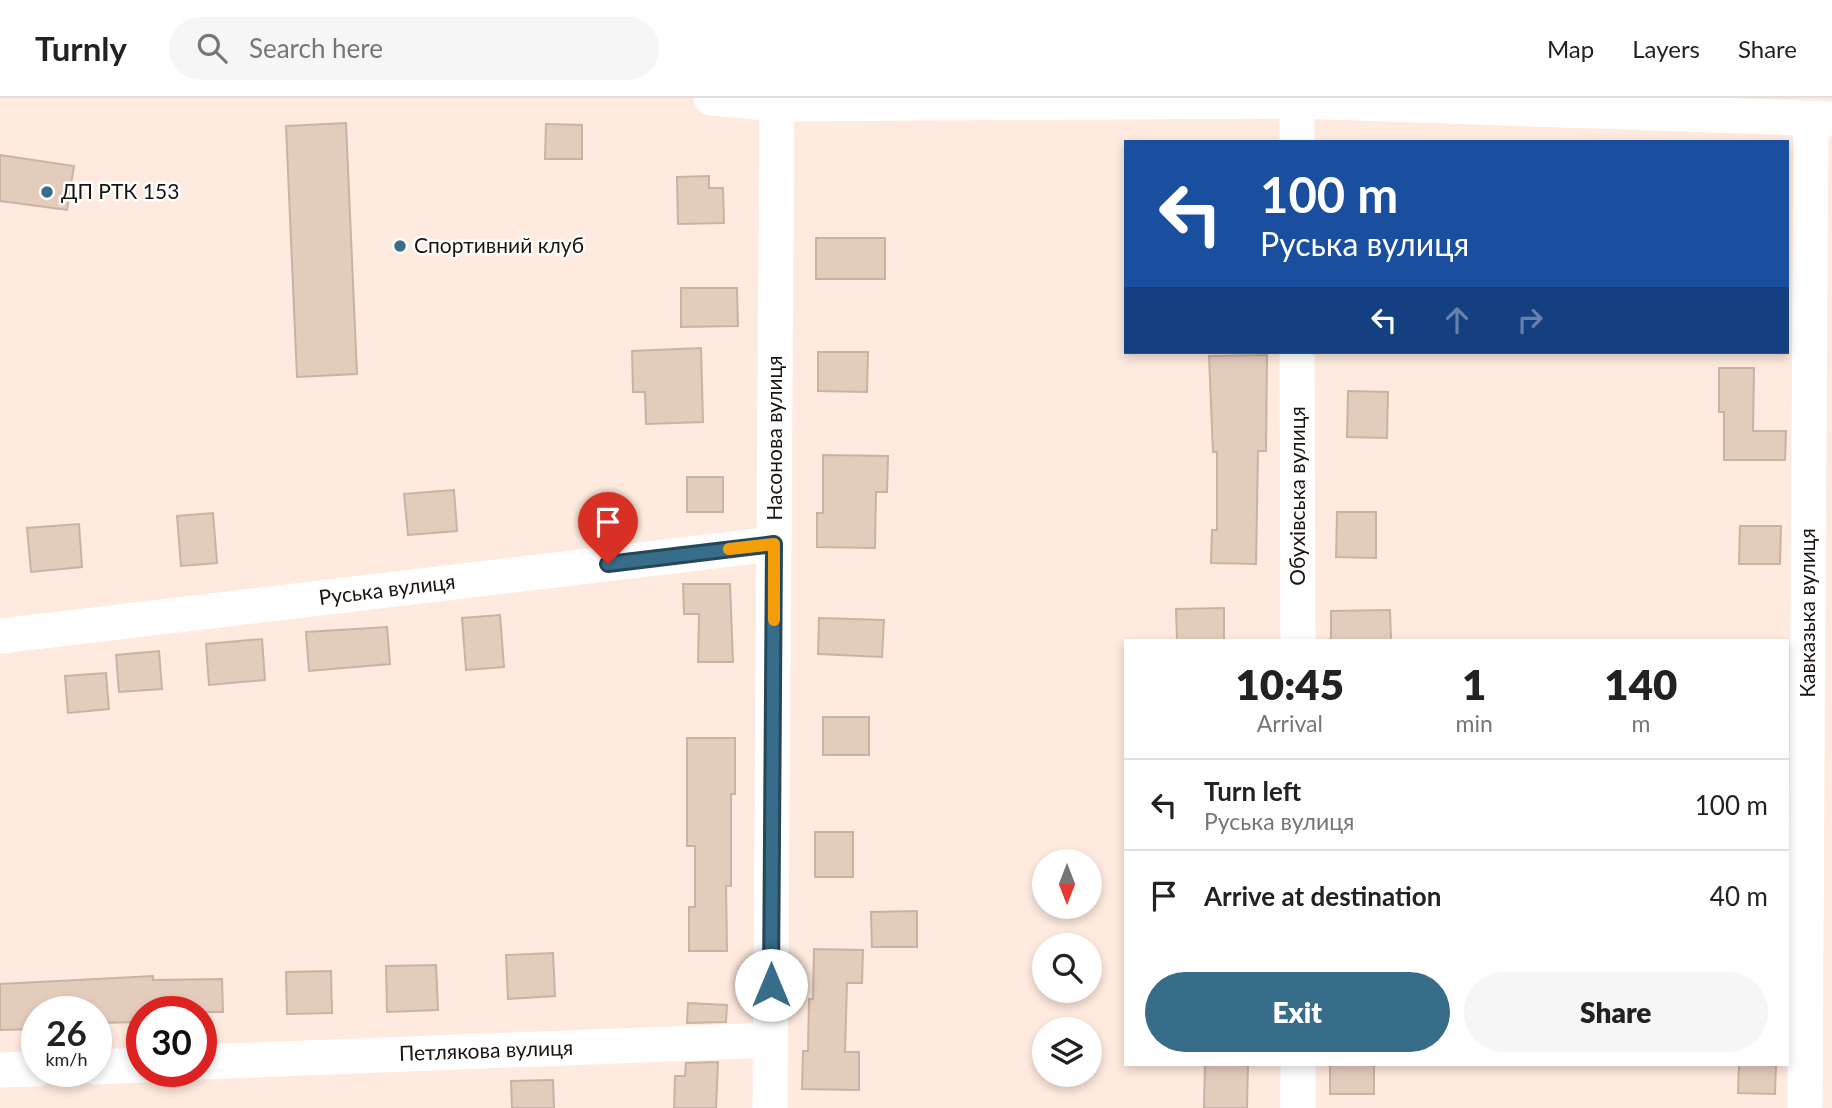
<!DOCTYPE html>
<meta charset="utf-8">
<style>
body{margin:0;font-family:Lato,sans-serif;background:#f6f6f6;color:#222;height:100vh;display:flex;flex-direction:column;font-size:26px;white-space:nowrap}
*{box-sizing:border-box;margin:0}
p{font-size:23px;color:#767676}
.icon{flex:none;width:38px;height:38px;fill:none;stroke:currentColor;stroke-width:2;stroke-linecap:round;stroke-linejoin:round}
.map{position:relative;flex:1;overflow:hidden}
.panel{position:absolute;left:1124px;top:541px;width:665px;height:427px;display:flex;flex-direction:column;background:#fff;border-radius:0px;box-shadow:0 4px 10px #0003}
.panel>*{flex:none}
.top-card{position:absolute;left:1124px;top:42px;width:665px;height:214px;border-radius:0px;box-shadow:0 4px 10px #0003;background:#1a4fa0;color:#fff;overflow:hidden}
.needle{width:46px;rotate:180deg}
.tools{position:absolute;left:1032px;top:751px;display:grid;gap:14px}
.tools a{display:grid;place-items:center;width:70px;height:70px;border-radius:50%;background:#fff;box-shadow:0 4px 10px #0003;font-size:35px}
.speed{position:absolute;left:21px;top:898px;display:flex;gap:14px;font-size:35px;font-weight:700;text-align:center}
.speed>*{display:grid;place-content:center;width:91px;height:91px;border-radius:50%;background:#fff;box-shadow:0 4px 10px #0003;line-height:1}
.speed small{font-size:18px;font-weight:400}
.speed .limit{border:10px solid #d22;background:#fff;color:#111}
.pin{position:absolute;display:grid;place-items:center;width:60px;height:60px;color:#fff;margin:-72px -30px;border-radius:50% 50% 50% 0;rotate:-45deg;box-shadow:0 0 7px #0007}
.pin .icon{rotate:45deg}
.me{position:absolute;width:77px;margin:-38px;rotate:0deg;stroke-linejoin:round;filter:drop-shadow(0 0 5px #0008)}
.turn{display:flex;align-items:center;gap:24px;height:147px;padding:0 21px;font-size:32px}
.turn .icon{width:91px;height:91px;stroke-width:2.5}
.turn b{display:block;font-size:49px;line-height:60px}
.lanes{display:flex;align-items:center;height:66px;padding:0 21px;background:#0003;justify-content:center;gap:35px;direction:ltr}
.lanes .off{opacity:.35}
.eta{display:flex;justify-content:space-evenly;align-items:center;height:119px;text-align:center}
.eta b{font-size:42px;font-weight:800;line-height:49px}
.cta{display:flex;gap:14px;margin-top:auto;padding:14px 21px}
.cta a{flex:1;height:80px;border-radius:42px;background:#386d89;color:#fff;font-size:28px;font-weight:800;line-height:80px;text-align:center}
.cta a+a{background:#f6f6f6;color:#222}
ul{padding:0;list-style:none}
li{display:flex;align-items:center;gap:21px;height:91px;padding:0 21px;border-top:2px solid #e0e0e0}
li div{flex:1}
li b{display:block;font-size:26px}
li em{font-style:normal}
header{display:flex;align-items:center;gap:42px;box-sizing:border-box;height:98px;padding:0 35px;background:#fff;border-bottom:2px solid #e0e0e0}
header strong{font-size:33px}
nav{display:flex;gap:38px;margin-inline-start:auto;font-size:24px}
.search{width:490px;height:63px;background:#f6f6f6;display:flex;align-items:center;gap:18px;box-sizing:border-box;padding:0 24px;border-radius:38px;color:#767676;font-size:26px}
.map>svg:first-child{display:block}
</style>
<header>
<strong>Turnly</strong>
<div class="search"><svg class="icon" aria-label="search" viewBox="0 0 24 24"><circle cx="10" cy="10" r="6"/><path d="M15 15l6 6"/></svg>Search here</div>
<nav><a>Map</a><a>Layers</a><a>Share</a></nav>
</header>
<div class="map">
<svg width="1832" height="1010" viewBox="0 0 1832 1010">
<rect width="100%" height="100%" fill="#feeade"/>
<g fill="#e4ccbd" stroke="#c9b2a3" stroke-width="2">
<polygon points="346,25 357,276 297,279 286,28"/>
<polygon points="546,26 582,27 582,61 545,61"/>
<polygon points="0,57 74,68 67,112 0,103"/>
<polygon points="709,78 709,90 723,90 724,125 678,126 677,79"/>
<rect x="816" y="140" width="69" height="41"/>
<polygon points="681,190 737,190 738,228 681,229"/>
<polygon points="701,250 703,324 646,326 645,294 633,294 632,253"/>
<polygon points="818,254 868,254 867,294 818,293"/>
<polygon points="1267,257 1266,353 1258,353 1256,466 1211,465 1212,432 1217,432 1217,354 1213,354 1209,258"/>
<polygon points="1719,270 1754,270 1753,333 1786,333 1785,362 1724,362 1724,314 1719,314"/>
<polygon points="1348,293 1388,294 1387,340 1347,339"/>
<polygon points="823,357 888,358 887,394 876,394 875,450 817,449 817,415 823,415"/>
<rect x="687" y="379" width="36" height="35"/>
<polygon points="454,392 457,433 408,437 404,396"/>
<polygon points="1337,414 1376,414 1376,460 1336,459"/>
<polygon points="213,415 217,465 181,468 177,418"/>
<polygon points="79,426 82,469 31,474 27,430"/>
<polygon points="1740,428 1781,428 1780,466 1739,466"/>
<polygon points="683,486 730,486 733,564 698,564 699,516 684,516"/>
<polygon points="1224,510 1224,542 1177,542 1176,511"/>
<polygon points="1390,512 1391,542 1331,542 1331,513"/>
<polygon points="500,517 504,569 466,572 462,520"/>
<polygon points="819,520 884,522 882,559 818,556"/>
<polygon points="387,529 390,566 309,573 306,534"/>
<polygon points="262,541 265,582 209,587 206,546"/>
<polygon points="159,553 162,591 119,594 116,557"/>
<polygon points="106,575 109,611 68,615 65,578"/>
<rect x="823" y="619" width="46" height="38"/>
<polygon points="687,640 735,640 735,696 731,696 731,788 726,788 727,853 689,853 689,809 695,809 695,748 687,748"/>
<rect x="815" y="734" width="38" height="45"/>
<polygon points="917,813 917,849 872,849 871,814"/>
<polygon points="814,851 863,852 862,885 847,885 845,954 859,954 859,992 802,991 803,953 808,953 809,901 813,901"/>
<polygon points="553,855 555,898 508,901 506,857"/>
<polygon points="436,867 438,912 387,914 386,868"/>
<polygon points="331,873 332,915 287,916 286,874"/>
<polygon points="153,878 153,882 222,881 223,914 142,914 142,924 96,925 96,914 34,914 35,931 0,932 0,886"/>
<polygon points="688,905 727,907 726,924 687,925"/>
<polygon points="718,964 716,1010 674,1010 675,978 685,978 686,965"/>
<polygon points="1205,966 1248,966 1247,1010 1204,1010"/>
<rect x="1330" y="966" width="44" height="30"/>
<polygon points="1739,966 1776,966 1775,996 1738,995"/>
<polygon points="553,982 554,1010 512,1010 511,983"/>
</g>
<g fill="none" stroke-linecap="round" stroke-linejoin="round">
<g stroke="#fff" stroke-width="35">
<polyline points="711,0 777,6 1297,3 1832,21"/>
<polyline points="1297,3 1297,44"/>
<polyline points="1297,254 1298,542"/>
<polyline points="0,538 774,446"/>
<polyline points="201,964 771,942"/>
<polyline points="1298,966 1298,1010"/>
<polyline points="96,969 142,967"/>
<polyline points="0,972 37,971"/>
<polyline points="770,1010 777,6"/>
<polyline points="1805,1010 1811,21"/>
</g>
</g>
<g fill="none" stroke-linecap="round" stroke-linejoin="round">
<defs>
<polyline id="route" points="608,466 774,446 771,887"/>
</defs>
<use href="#route" stroke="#244759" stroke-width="18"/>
<use href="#route" stroke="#386d89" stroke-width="12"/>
<polyline stroke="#f59e0b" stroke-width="12" points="729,451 774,446 774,522"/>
</g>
<g fill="#386d89" stroke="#fff" stroke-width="2.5">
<circle cx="47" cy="94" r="7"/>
<circle cx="400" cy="148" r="7"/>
</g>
<g text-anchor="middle" stroke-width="5" stroke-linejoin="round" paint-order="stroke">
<g font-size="21" fill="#1c130e" stroke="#fff" text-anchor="start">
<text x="61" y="101">ДП РТК 153</text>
<text x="414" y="155">Спортивний клуб</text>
</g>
<g font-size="21" fill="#1c130e" stroke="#fff">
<text transform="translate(775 340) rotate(-90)" y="7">Насонова вулиця</text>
<text transform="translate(1298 398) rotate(-90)" y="7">Обухівська вулиця</text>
<text transform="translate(387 492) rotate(-7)" y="7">Руська вулиця</text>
<text transform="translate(1808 515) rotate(-90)" y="7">Кавказька вулиця</text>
<text transform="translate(486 953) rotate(-2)" y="7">Петлякова вулиця</text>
</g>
</g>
</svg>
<div class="tools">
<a><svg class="needle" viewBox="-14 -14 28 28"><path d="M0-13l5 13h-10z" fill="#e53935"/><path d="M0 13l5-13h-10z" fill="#767676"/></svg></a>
<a><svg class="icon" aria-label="search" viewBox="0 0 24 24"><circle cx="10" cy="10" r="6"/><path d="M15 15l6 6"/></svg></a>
<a><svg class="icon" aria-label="layers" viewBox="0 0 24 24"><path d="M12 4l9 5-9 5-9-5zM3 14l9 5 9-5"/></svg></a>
</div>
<div class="speed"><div>26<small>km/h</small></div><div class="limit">30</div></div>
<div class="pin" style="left:608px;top:466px;background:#d93025"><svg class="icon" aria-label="arrive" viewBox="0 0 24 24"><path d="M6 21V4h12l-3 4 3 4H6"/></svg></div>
<svg class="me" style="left:771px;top:887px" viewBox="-20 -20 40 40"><circle r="19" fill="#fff"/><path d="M0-13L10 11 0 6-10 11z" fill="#386d89"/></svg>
<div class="top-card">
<div class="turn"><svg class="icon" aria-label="left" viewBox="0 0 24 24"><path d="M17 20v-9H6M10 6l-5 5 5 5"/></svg><div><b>100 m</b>Руська вулиця</div></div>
<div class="lanes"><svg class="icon" aria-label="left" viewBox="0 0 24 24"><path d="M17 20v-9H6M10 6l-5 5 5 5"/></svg><svg class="icon off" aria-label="ahead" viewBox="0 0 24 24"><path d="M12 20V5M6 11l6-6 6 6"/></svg><svg class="icon off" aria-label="right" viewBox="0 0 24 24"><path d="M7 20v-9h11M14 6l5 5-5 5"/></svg></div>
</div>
<section class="panel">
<div class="eta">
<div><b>10:45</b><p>Arrival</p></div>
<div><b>1</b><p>min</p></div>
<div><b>140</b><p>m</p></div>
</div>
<ul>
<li><svg class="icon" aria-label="left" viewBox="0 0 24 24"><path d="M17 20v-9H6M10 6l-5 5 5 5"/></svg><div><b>Turn left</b><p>Руська вулиця</p></div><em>100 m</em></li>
<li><svg class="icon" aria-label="arrive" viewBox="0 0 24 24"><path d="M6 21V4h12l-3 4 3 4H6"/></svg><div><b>Arrive at destination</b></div><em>40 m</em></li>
</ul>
<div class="cta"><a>Exit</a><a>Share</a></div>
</section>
</div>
